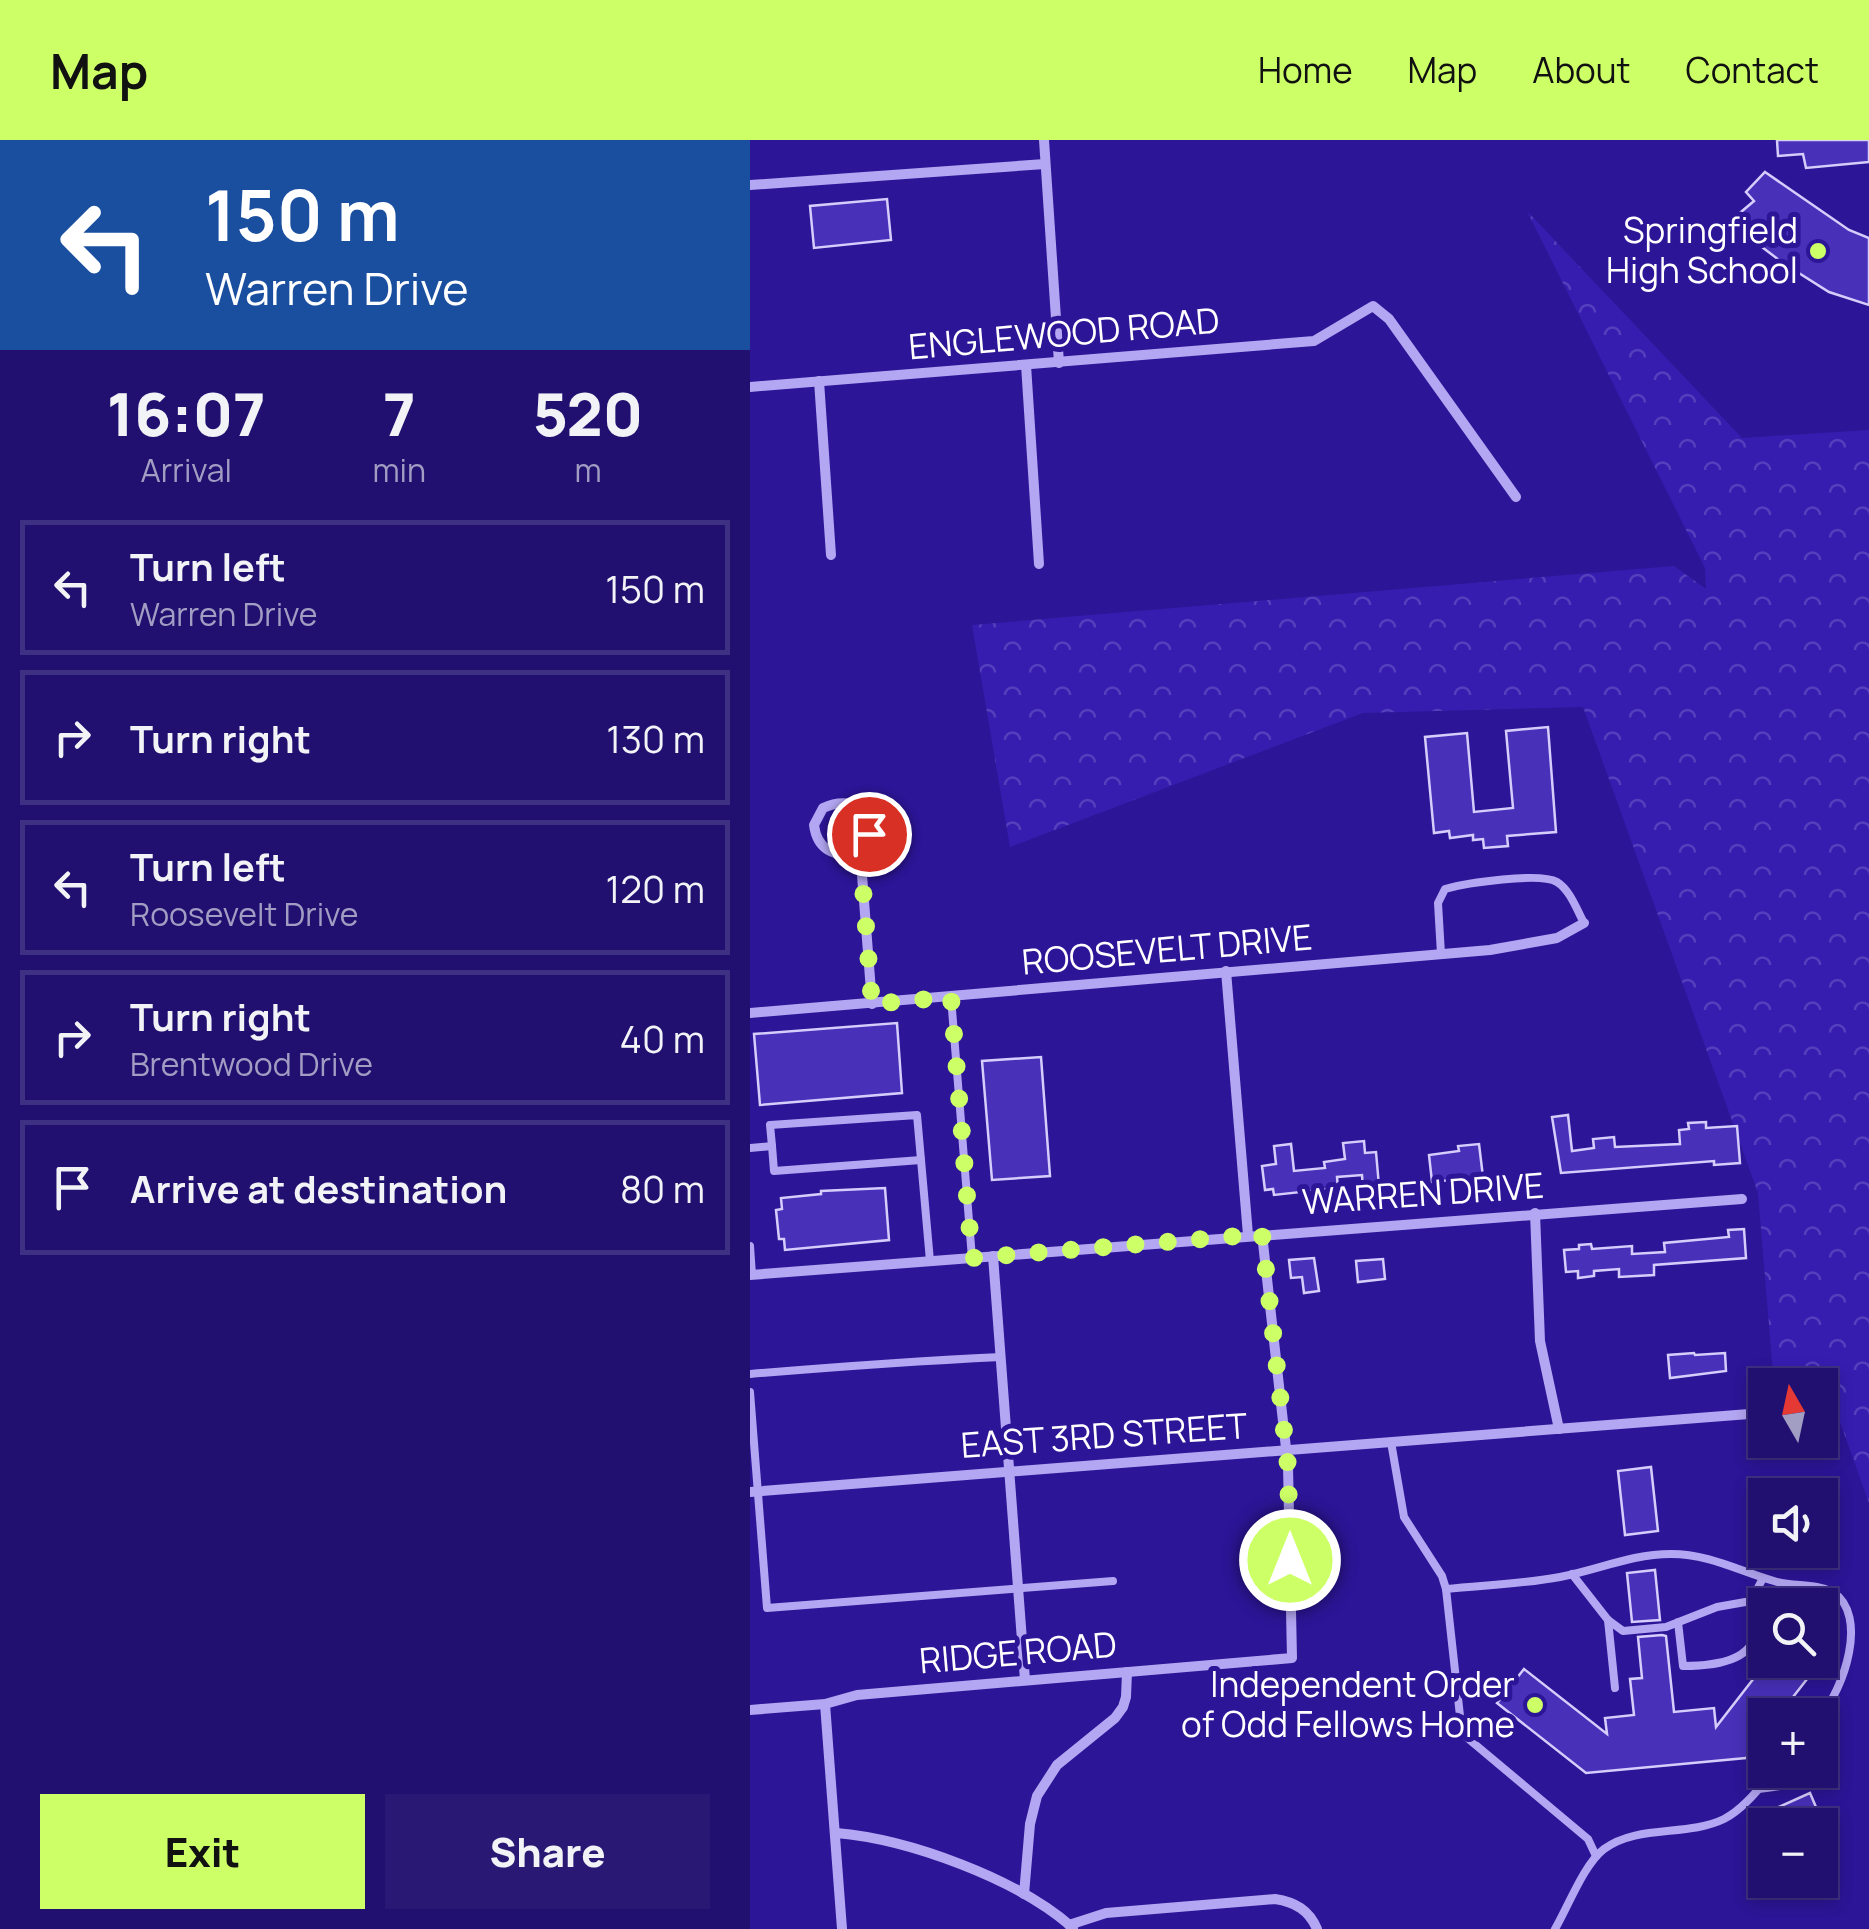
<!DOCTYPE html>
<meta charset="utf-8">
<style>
body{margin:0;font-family:Manrope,sans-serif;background:#291975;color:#f1f3f6;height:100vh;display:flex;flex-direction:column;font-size:38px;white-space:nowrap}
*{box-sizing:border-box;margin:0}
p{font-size:32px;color:#a29dc3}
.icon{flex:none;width:55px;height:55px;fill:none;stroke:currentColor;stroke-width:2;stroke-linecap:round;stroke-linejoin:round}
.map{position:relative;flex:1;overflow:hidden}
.details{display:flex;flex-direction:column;background:#211070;width:750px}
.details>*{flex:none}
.hud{background:#1a4fa0;color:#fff;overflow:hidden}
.needle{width:65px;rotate:351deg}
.fabs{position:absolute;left:998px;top:1228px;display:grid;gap:20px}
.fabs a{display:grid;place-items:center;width:90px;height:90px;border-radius:0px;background:#211070;box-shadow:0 5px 15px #0003,0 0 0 2px #3e3083;font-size:50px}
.pin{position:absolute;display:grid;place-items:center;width:85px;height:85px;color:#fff;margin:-42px;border:5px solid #fff;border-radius:50%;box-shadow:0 2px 10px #0007}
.me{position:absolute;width:110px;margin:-55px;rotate:0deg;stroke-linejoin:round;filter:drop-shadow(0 0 8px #0008)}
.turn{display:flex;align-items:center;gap:35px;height:210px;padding:0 40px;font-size:45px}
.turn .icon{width:130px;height:130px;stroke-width:2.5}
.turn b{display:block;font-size:70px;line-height:85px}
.eta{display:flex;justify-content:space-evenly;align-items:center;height:170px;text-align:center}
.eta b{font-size:60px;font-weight:800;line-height:70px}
.primary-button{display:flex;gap:20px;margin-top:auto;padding:20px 40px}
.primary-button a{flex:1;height:115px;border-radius:0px;background:#cdff67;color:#111;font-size:40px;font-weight:800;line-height:115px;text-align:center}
.primary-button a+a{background:#291975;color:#f1f3f6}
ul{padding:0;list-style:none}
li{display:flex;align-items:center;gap:30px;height:135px;margin:0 20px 15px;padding:0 20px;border:5px solid #3e3083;border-radius:0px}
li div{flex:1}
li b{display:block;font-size:38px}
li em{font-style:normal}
header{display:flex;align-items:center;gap:60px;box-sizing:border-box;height:140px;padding:0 50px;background:#cdff67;color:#111}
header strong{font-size:48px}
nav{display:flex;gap:55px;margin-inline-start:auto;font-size:35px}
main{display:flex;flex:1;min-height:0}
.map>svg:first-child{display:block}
</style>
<header>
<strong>Map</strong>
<nav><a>Home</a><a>Map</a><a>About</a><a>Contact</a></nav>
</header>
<main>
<section class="details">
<div class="hud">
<div class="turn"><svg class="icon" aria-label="left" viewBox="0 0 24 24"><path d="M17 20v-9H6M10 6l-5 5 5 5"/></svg><div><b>150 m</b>Warren Drive</div></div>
</div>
<div class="eta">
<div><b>16:07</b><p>Arrival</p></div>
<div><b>7</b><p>min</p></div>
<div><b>520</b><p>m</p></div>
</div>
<ul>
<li><svg class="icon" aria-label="left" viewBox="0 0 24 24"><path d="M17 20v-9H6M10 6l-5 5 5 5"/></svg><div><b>Turn left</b><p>Warren Drive</p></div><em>150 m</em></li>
<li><svg class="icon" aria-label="right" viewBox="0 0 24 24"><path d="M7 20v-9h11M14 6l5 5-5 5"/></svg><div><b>Turn right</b></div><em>130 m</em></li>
<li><svg class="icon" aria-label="left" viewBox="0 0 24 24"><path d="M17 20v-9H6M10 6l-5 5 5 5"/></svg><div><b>Turn left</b><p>Roosevelt Drive</p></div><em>120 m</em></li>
<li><svg class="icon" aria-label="right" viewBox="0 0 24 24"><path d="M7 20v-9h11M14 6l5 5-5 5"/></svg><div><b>Turn right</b><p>Brentwood Drive</p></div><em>40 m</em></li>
<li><svg class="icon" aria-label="arrive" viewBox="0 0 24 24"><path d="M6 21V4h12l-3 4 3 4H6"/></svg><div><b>Arrive at destination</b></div><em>80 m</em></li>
</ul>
<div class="primary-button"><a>Exit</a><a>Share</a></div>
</section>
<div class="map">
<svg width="1119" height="1789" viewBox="0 0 1119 1789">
<defs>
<pattern id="forest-crowns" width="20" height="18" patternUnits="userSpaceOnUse" patternTransform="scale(2.5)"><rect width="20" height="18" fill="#361db0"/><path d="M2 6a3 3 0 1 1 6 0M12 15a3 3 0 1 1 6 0" fill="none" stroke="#543fbc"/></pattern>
</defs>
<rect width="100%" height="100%" fill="#2c1596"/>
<polygon fill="url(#forest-crowns)" points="777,71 992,298 1119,290 1119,1363 1084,1265 1070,1265 1070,1245 1024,1245 1008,1053 833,567 613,573 260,707 222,485 924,426 956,449 955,428"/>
<g fill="#4830b9" stroke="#d5cefc" stroke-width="2.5">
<polygon points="1027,0 1119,0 1119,22 1056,28 1053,14 1028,16"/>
<polygon points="1015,32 1099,90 1119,98 1119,165 1079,152 1033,123 979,82 1004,61 996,52"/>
<polygon points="137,59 141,100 64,108 60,66"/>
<polygon points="798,587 806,692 757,696 758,706 734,708 733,699 723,700 723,695 700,698 699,691 684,693 675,597 717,593 724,672 763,668 756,591"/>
<polygon points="147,883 152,953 10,965 4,894"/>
<polygon points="291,917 300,1036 242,1040 232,921"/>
<polygon points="818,975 822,1011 844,1008 843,999 864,997 865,1007 930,1004 929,990 939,989 938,983 956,982 956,988 987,986 990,1023 964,1025 964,1021 811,1033 802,977"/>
<polygon points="614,1001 615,1013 626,1012 629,1046 613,1048 612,1035 587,1037 588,1048 524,1055 523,1049 515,1050 512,1026 526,1024 524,1006 541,1004 544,1031 575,1028 574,1022 595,1019 593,1003"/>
<polygon points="729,1004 733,1037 682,1042 679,1015 709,1011 708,1006"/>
<polygon points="135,1048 139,1100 35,1110 34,1099 29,1099 26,1070 32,1069 31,1058 71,1054 71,1051"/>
<polygon points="994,1089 996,1118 904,1125 904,1135 869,1137 869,1129 844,1131 844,1136 828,1138 828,1131 816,1132 814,1110 829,1109 829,1105 841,1104 842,1109 882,1106 882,1114 915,1112 914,1103 979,1097 978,1090"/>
<polygon points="564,1118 569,1151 554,1153 552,1137 541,1138 539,1120"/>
<polygon points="633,1119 635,1139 608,1142 606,1121"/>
<polygon points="944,1213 945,1215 975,1213 976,1231 920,1238 918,1215"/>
<polygon points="901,1327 908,1391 875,1395 868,1331"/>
<polygon points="905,1430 910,1480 882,1482 877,1433"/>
<polygon points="912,1495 916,1496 924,1572 964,1568 966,1587 1018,1520 1062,1520 1068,1525 1029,1575 1015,1575 1015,1593 996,1618 836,1633 747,1563 774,1529 857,1594 855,1578 884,1575 880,1539 892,1538 888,1497"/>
<polygon points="1060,1653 1069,1674 1045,1685 1018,1685 1013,1674"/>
</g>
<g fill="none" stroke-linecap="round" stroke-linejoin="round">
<g stroke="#b3a6f2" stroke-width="8">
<path d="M691 814 688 763 695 749C716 743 790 732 807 742 820 750 827 770 834 783"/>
<polyline points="201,857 222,1118"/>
<polyline points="22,1006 24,1031 171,1020"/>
<polyline points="0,1008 22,1006 20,985 167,975 180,1121"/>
<polyline points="0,1106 2,1135"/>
<path d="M0 1234C84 1227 167 1221 251 1217"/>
<polyline points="0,1252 17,1468 363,1441"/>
<polyline points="641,1302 654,1377 692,1436 696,1449 711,1585 715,1596 838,1699 846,1716"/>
<path d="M822 1434 858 1480 873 1491 916 1487 967 1467 1001 1461C1002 1471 1007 1485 1005 1494 1000 1524 956 1526 933 1526L928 1482"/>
<path d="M696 1449C734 1445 773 1444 810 1437 848 1430 881 1414 921 1414 959 1414 989 1431 1024 1441 1043 1447 1065 1443 1083 1452 1119 1476 1094 1548 1070 1577"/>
<polyline points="1001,1461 1013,1438"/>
<polyline points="858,1480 865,1548"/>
<path d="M1007 1649C1025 1647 1044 1647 1052 1630"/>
<path d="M805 1789C818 1767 834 1724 854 1709 888 1684 937 1697 974 1679 994 1669 1010 1647 1025 1630"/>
</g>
<g stroke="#b3a6f2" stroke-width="10">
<polyline points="294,0 309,223"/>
<polyline points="0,45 295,24"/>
<polyline points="276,225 289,424"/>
<polyline points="69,241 81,415"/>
<polyline points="0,247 564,201 623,166 639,179 766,357"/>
<path d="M106 713C84 718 67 709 64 685L73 668C110 651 134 682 106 713L112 735 122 864"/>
<polyline points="476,831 498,1095"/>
<polyline points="0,873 740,810 807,798 834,783"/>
<polyline points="785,1073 790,1201 809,1289"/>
<polyline points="243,1116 275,1540"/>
<polyline points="0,1135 992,1059"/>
<polyline points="0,1352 1012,1273"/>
<polyline points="75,1564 92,1789"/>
<polyline points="0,1570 75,1564 107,1555 542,1518 538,1326 512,1094"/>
<path d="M86 1693C159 1699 268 1739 323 1788"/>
<polyline points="274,1754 280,1684 287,1656 307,1625 365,1578 373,1567 376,1557 377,1532"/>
<path d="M319 1785 356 1773 525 1759C545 1762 559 1770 567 1789"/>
</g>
</g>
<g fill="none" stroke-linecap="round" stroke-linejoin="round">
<polyline stroke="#cdff67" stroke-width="18" stroke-dasharray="0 32.4" points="119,694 106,713 112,735 122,864 201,857 222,1118 512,1094 538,1326 540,1420"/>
</g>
<g fill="#cdff67" stroke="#2c1596" stroke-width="4">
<circle cx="1068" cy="111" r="10"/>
<circle cx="785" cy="1565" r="10"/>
</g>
<g text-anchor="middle" stroke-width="10" stroke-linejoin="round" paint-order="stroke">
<g font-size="35" fill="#fff" stroke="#2c1596" text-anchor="end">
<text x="1048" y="103">Springfield<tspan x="1048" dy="40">High School</tspan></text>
<text x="765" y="1557">Independent Order<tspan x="765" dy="40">of Odd Fellows Home</tspan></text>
</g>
<g font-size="35" fill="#fff" stroke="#2c1596">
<text transform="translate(314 194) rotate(-5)" y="12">ENGLEWOOD ROAD</text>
<text transform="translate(417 810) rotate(-5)" y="12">ROOSEVELT DRIVE</text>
<text transform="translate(673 1054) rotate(-4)" y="12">WARREN DRIVE</text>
<text transform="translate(354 1296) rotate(-4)" y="12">EAST 3RD STREET</text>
<text transform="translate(268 1513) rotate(-5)" y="12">RIDGE ROAD</text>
</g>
</g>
</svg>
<div class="fabs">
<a><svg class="needle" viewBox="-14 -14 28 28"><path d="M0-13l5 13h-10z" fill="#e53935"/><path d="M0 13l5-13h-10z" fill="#a29dc3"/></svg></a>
<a><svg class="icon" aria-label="sound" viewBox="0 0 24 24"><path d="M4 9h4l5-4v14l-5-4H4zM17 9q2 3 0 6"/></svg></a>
<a><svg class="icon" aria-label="search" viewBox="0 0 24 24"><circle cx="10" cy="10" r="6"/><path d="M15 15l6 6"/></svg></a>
<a>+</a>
<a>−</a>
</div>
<div class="pin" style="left:119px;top:694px;background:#d93025"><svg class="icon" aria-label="arrive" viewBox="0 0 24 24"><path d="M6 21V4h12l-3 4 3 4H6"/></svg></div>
<svg class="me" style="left:540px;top:1420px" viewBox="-20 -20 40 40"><circle r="17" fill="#cdff67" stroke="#fff" stroke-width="3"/><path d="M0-11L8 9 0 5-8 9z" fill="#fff"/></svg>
</div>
</main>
